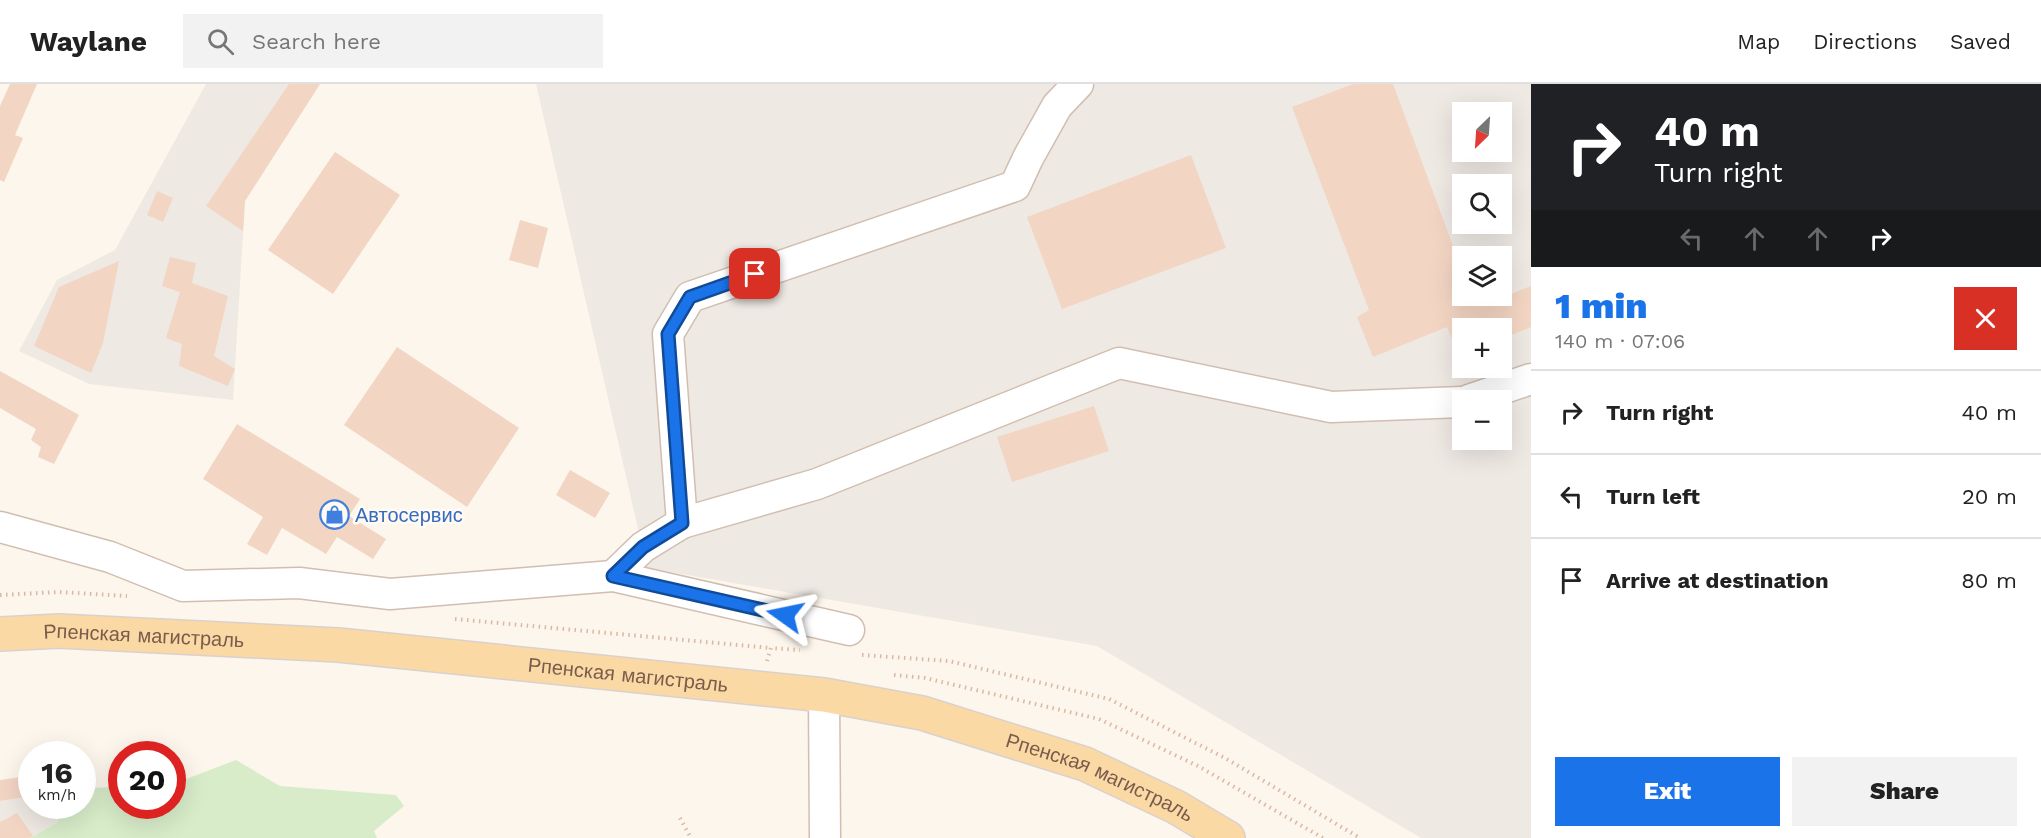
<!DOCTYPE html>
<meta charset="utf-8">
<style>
body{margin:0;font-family:"Work Sans",sans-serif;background:#f2f2f2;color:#222;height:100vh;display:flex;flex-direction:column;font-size:22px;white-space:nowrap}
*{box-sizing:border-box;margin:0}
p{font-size:20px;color:#767676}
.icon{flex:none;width:33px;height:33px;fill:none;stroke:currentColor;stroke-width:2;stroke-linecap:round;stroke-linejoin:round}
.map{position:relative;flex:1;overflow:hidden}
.drawer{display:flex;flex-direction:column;background:#fff;width:510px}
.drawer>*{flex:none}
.top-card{background:#202124;color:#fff;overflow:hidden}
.needle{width:39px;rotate:205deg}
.fabs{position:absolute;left:1452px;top:18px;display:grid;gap:12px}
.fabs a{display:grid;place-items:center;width:60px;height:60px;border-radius:0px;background:#fff;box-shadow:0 6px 24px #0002;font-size:30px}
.speed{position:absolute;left:18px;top:657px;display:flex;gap:12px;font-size:30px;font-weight:700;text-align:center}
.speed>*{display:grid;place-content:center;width:78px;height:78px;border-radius:50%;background:#fff;box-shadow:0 6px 24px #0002;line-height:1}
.speed small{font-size:15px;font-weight:400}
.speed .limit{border:9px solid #d22;background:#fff;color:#111}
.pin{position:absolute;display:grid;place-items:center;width:51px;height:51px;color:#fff;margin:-26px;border-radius:12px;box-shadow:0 3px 9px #0006}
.me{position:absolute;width:66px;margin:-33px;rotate:282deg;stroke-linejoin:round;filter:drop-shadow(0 0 4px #0008)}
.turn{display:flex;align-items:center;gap:21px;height:126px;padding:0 24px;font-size:27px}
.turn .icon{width:78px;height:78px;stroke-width:2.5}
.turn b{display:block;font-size:42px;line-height:51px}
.lanes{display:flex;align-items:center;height:57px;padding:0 24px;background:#0003;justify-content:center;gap:30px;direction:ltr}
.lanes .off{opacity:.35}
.round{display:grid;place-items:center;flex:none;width:63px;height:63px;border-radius:0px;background:#f2f2f2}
.summary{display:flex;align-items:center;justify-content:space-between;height:102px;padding:0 24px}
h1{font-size:36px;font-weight:800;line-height:45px;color:#1a73e8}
.button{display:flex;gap:12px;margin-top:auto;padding:12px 24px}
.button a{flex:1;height:69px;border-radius:0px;background:#1a73e8;color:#fff;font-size:24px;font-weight:800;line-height:69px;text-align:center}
.button a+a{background:#f2f2f2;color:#222}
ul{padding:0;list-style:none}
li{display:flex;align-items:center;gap:18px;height:84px;padding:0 24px;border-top:2px solid #e0e0e0}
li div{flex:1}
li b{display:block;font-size:22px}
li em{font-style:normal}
header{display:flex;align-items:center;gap:36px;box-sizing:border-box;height:84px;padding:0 30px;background:#fff;border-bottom:2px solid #e0e0e0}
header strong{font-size:28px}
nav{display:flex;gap:33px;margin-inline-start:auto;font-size:21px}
.search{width:420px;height:54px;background:#f2f2f2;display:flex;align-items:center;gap:15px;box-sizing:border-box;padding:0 21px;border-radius:0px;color:#767676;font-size:22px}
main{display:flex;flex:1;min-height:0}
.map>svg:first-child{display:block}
</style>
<header>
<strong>Waylane</strong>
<div class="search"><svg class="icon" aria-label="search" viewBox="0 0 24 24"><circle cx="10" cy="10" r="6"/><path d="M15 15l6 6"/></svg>Search here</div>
<nav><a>Map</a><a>Directions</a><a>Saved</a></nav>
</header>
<main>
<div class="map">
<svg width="1531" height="754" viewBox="0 0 1531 754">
<rect width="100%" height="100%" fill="#fdf6ec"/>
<g fill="#efe9e4" fill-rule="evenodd">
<polygon points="206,0 320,0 245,117 233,316 89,300 19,267 57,196 115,166"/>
<path d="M536 0H1531V754H1421L1097 562 647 484ZM1462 28H1502V68H1462ZM1462 100H1502V140H1462ZM1462 172H1502V212H1462ZM1462 244H1502V284H1462ZM1462 316H1502V356H1462Z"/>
<polygon points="31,712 32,722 59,722 58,738 30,754 0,754 0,717"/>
</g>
<polygon fill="#d8ecc9" points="236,676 280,702 396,711 404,722 374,747 377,754 30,754 58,738 59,722 82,722 83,704 121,703 122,722 172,722 173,700"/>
<g fill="#f3d5c3">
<polygon points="10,0 37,0 15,51 23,54 4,98 0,96 0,22"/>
<polygon points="289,0 320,0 245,117 243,147 206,122"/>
<polygon points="1353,0 1393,0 1462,186 1462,212 1486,212 1489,219 1531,202 1531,243 1502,255 1502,244 1462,244 1462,271 1459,272 1447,243 1373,273 1357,233 1369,226 1292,23"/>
<polygon points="335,68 400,111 333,210 268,166"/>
<polygon points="1191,71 1226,164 1062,225 1027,133"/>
<polygon points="157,107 173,114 163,138 147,131"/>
<polygon points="520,136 548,144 538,184 509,176"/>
<polygon points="170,173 196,179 192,199 228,212 214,272 235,285 228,302 179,282 182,260 166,254 180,208 162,202"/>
<polygon points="119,177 103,259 91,289 34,262 59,203"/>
<polygon points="397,263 519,344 467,423 344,341"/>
<polygon points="0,287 79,331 54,380 38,373 41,363 31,356 36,345 0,324"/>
<polygon points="1094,322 1109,367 1012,398 997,353"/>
<polygon points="237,340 360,415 349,432 386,455 373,475 337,453 326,470 282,444 267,471 247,460 263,433 203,395"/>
<polygon points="570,386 610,409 595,434 556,411"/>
<polygon points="27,692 32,712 0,717 0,696"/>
<polygon points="17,729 33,752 30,754 0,754 0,738"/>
</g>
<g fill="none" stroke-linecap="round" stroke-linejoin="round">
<defs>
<g id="minor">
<polyline points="1078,0 1057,22 1028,74 1015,102 690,213 668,250 682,439 817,400 1119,279 1331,323 1462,318"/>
<polyline points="1469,316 1531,295"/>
<polyline points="0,443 110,473 183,502 299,499 390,510 613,492 849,546"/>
<polyline points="613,492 643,463 682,439"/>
<polyline points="824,611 825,754"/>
</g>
<g id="major">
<path id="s1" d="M0 550 59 547 338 561 824 611 922 629 1085 680 1176 723 1228 754"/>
</g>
</defs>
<use href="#minor" stroke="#d1beb0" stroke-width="33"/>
<use href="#major" stroke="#dad1cd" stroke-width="36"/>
<g stroke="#d9b8a5" stroke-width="4" stroke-dasharray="1.5 4.5" stroke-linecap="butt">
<polyline points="0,511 59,508 127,512"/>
<polyline points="455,535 771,564"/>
<polyline points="862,571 949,577 1109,615 1225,674 1360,754"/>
<polyline points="767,577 771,564 800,566"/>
<polyline points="894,591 925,594 1099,635 1198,682 1323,754"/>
<polyline points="680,734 691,754"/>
</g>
<use href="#minor" stroke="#fff" stroke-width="30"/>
<use href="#major" stroke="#fbd9a5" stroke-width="33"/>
</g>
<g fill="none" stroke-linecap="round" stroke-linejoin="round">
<defs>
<polyline id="route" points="755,190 690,213 668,250 682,439 643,463 613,492 785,531"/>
</defs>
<use href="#route" stroke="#114b97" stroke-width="15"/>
<use href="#route" stroke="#1a73e8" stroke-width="10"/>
</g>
<defs>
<symbol id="shop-ring" viewBox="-11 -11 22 22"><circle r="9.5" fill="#fffaf3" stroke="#3f7fe0" stroke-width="1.5"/><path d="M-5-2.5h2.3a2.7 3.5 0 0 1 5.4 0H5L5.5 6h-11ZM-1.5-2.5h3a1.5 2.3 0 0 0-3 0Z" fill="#3f7fe0"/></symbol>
</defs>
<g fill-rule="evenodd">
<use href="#shop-ring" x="318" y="414" width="33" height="33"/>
</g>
<g text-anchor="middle" stroke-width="5" stroke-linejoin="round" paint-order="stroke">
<g font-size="20" fill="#366cbe" stroke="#fffaf3" text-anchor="start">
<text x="355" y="438">Автосервис</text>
</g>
<g font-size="20" fill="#7a5c4d" stroke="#fffaf3">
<text dy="7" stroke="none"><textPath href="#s1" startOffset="144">Рпенская магистраль</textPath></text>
<text dy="7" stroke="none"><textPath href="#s1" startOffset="630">Рпенская магистраль</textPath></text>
<text dy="7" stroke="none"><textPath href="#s1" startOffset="1116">Рпенская магистраль</textPath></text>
</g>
</g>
</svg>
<div class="fabs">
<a><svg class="needle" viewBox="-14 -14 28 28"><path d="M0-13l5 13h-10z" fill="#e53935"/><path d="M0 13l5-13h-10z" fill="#767676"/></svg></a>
<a><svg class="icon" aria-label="search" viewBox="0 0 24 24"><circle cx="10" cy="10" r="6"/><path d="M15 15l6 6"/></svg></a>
<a><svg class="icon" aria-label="layers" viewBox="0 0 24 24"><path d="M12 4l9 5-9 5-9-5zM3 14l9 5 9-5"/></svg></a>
<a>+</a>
<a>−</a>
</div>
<div class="speed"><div>16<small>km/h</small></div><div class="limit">20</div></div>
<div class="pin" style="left:755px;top:190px;background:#d93025"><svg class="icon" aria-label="arrive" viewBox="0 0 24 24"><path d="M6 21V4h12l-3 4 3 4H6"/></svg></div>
<svg class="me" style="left:785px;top:531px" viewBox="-20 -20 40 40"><path d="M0-17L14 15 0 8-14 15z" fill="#1a73e8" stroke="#fff" stroke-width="4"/></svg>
</div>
<section class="drawer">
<div class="top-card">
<div class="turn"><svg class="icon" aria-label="right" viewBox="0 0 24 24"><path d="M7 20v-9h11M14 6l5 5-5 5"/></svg><div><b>40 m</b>Turn right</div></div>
<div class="lanes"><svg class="icon off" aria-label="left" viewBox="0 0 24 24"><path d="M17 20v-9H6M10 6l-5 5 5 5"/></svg><svg class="icon off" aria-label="ahead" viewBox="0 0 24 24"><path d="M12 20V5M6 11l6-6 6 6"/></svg><svg class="icon off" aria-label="ahead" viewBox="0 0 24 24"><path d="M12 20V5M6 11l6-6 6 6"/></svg><svg class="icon" aria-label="right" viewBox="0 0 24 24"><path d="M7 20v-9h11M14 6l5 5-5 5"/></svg></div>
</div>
<div class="summary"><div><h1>1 min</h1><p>140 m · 07:06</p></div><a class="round" style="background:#d93025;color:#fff"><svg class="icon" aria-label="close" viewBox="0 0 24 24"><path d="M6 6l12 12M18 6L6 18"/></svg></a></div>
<ul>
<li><svg class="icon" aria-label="right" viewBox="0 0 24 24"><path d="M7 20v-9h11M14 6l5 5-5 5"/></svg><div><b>Turn right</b></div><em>40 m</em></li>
<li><svg class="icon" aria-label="left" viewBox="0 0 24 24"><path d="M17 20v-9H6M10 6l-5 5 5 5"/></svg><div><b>Turn left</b></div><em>20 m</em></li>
<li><svg class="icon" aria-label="arrive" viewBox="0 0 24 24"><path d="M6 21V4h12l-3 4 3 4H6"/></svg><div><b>Arrive at destination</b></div><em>80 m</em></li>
</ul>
<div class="button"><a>Exit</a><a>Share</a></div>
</section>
</main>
